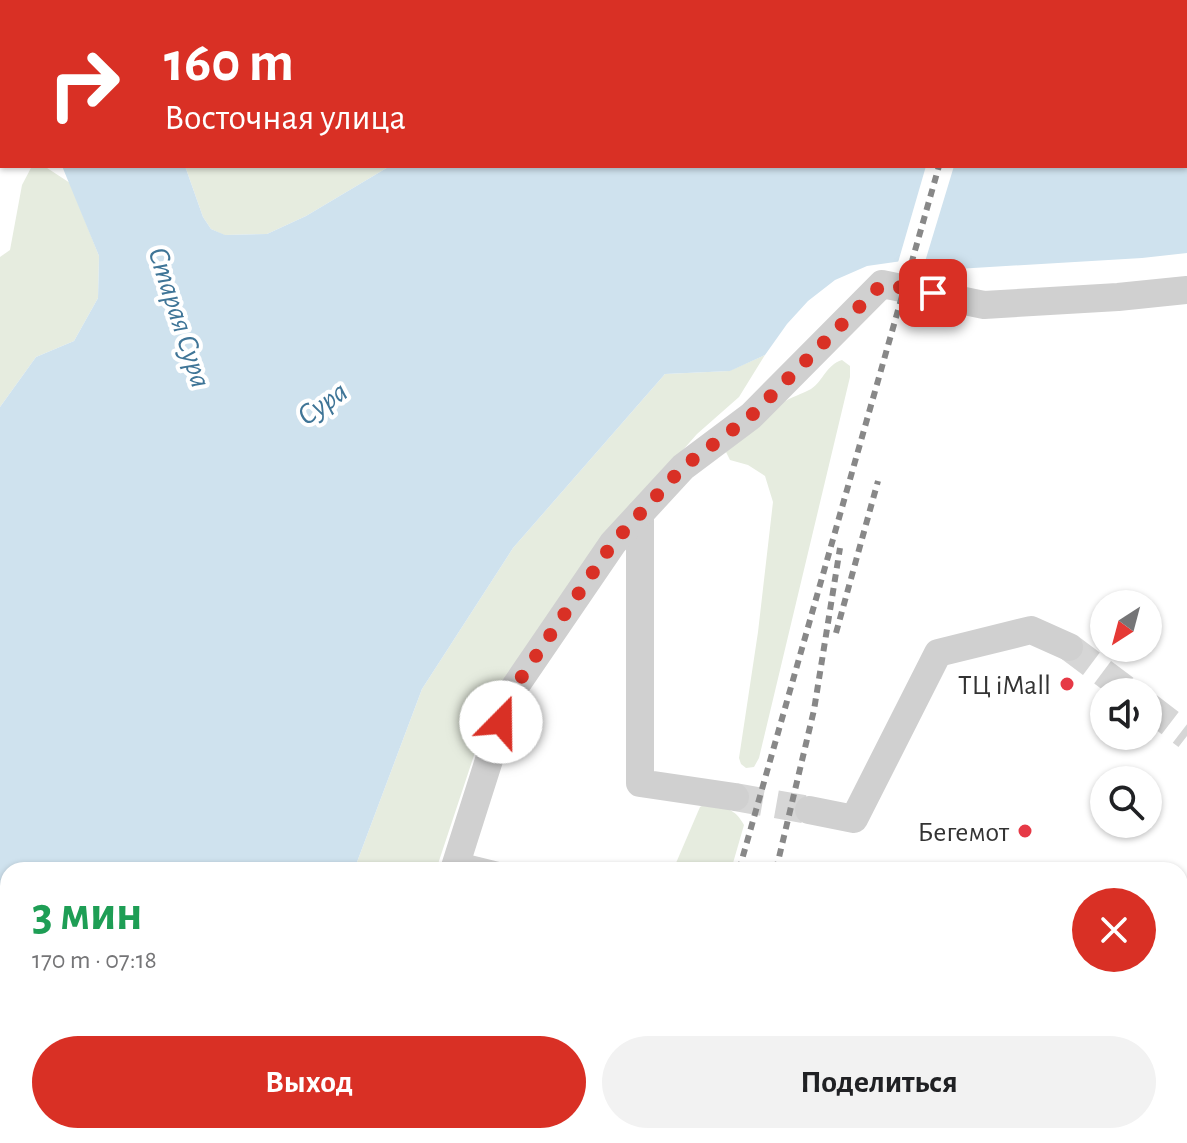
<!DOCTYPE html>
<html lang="ru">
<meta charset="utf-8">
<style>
body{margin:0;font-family:"Alegreya Sans",sans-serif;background:#f2f2f2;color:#202124;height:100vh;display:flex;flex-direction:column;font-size:30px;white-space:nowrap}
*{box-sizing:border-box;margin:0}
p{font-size:26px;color:#757577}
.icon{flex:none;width:44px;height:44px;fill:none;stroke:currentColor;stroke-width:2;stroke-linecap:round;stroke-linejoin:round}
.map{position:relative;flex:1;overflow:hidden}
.panel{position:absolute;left:0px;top:862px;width:1188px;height:282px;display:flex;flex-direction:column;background:#fff;border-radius:24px 24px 0 0;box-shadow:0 2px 6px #0004}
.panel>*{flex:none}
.hud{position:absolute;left:0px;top:0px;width:1188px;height:168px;box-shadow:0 2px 6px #0004;background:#d93025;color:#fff;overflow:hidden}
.needle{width:52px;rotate:216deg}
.controls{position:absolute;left:1090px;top:590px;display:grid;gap:16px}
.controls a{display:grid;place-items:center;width:72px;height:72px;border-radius:50%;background:#fff;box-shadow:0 2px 6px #0004;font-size:40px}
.pin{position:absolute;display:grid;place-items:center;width:68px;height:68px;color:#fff;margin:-34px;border-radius:16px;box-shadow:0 4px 12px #0006}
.me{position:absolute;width:88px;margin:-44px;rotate:22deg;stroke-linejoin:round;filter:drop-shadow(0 0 6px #0008)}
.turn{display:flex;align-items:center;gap:28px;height:168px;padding:0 32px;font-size:36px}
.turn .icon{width:104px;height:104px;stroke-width:2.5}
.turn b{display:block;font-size:56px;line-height:68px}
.round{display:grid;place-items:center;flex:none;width:84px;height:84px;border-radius:42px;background:#f2f2f2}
.headline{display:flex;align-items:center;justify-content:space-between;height:136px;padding:0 32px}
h1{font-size:48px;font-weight:700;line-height:60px;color:#1e9e55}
.action{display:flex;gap:16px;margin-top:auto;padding:16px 32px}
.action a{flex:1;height:92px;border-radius:48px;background:#d93025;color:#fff;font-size:32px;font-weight:700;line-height:92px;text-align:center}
.action a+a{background:#f2f2f2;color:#202124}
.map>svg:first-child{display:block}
</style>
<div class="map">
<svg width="1187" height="1143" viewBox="0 0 1187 1143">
<rect width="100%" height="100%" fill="#fff"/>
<g fill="#e6ecdf">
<polygon points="32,166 44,166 70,183 99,256 98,298 74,341 36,357 0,407 0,257 10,250 22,185"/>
<polygon points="185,166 390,166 306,216 267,234 224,235 211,229 203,217"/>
<polygon points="765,355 739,397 697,434 587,559 492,701 436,870 354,870 422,689 513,548 665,374 729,371"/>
<path d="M842 360 850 366V377L759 758 754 767 746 768 741 764 739 758 758 632 773 502 765 476 748 465 730 460 726 452C740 433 762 415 782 403 791 397 802 394 811 389 824 380 826 365 842 360Z"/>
<path d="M707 803C725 808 735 808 744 825L731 870H673L700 807Z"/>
<polygon points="255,1136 371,1136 369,1143 252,1143"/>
<polygon points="878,1136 979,1136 978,1143 868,1143"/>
</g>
<polygon fill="#cfe2ee" points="702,0 1187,0 1187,253 1142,258 957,269 916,259 867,266 835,280 808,301 787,324 765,355 730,371 665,374 513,548 422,689 354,870 8,870 8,1136 255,1136 252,1143 0,1143 0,407 36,357 74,341 98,298 99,256 62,166 185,166 203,217 211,229 225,235 267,234 306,216 390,166 1186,166 1186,2 697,2"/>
<polygon fill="#fff" points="926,166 954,166 924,265 916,263 897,266"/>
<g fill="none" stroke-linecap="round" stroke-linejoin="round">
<g stroke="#d6d6d6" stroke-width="28" stroke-dasharray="28 14" stroke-linecap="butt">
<polyline points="1069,647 1129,692"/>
<polyline points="1148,706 1187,736"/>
<polyline points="735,797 809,810"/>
</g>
<polyline stroke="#cdcdcd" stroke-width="4" stroke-dasharray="4 4" stroke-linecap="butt" points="555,2 559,0"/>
<g stroke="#d0d0d0" stroke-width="14">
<polyline points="458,859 503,870"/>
<polyline points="455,1143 457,1136"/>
<polyline points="568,1143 569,1136"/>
</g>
<g stroke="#d0d0d0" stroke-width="28">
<polyline points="640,514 640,783 735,797"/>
<polyline points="809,810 854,819 938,653 1031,630 1069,647"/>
<polyline points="454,870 510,694 613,543 683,467 751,416 882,284 984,305 1118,297 1187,290"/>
<polyline points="384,1143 386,1136"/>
</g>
<g stroke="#888" stroke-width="6" stroke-dasharray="8 6" stroke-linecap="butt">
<polyline points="127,2 134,0"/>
<polyline points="389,2 396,0"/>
<polyline points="987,2 988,0"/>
<polyline points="0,37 2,37"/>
<polyline points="0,112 2,111"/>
<polyline points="836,633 878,481"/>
<polyline points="739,870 939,166"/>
<polyline points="776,870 814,710 840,548"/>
<polyline points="645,1143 647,1136"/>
<polyline points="669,1143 670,1136"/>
<polyline points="727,1143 727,1136"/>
<polyline points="744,1143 745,1136"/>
</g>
</g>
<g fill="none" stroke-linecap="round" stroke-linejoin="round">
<polyline stroke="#d93025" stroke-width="14" stroke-dasharray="0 25.2" points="501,722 510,694 613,543 626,529 683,467 751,416 882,284 933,293"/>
</g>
<g fill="#e63946" stroke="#fff" stroke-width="3">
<circle cx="1067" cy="684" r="8"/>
<circle cx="1025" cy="831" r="8"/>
</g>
<g text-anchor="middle" stroke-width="8" stroke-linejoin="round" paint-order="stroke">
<g font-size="28" fill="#333" stroke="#fff" text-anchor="end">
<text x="1051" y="694">ТЦ iMall</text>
<text x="1009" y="841">Бегемот</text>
</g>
<g font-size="30" font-style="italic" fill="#3f7597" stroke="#fff">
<text transform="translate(180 317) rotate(72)" y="10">Старая Сура</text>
<text transform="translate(322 403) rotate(-35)" y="10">Сура</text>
</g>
</g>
</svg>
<div class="controls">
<a><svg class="needle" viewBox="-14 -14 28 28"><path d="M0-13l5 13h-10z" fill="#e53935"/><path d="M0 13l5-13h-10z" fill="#757577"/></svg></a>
<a><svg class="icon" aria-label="sound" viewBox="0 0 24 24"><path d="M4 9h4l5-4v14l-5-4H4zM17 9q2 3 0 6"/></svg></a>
<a><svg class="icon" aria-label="search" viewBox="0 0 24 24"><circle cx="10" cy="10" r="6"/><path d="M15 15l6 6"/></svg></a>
</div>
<div class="pin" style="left:933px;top:293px;background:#d93025"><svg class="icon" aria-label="arrive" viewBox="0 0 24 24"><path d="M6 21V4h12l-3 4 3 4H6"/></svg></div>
<svg class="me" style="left:501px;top:722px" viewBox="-20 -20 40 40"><circle r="19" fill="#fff"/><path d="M0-13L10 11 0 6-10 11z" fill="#d93025"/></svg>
<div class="hud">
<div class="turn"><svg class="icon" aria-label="right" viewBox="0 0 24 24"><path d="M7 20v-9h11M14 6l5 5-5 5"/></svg><div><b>160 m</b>Восточная улица</div></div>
</div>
<section class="panel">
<div class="headline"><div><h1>3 мин</h1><p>170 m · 07:18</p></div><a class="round" style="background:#d93025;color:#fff"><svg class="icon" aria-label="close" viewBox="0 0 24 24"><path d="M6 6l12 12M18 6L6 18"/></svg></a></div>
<div class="action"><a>Выход</a><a>Поделиться</a></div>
</section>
</div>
